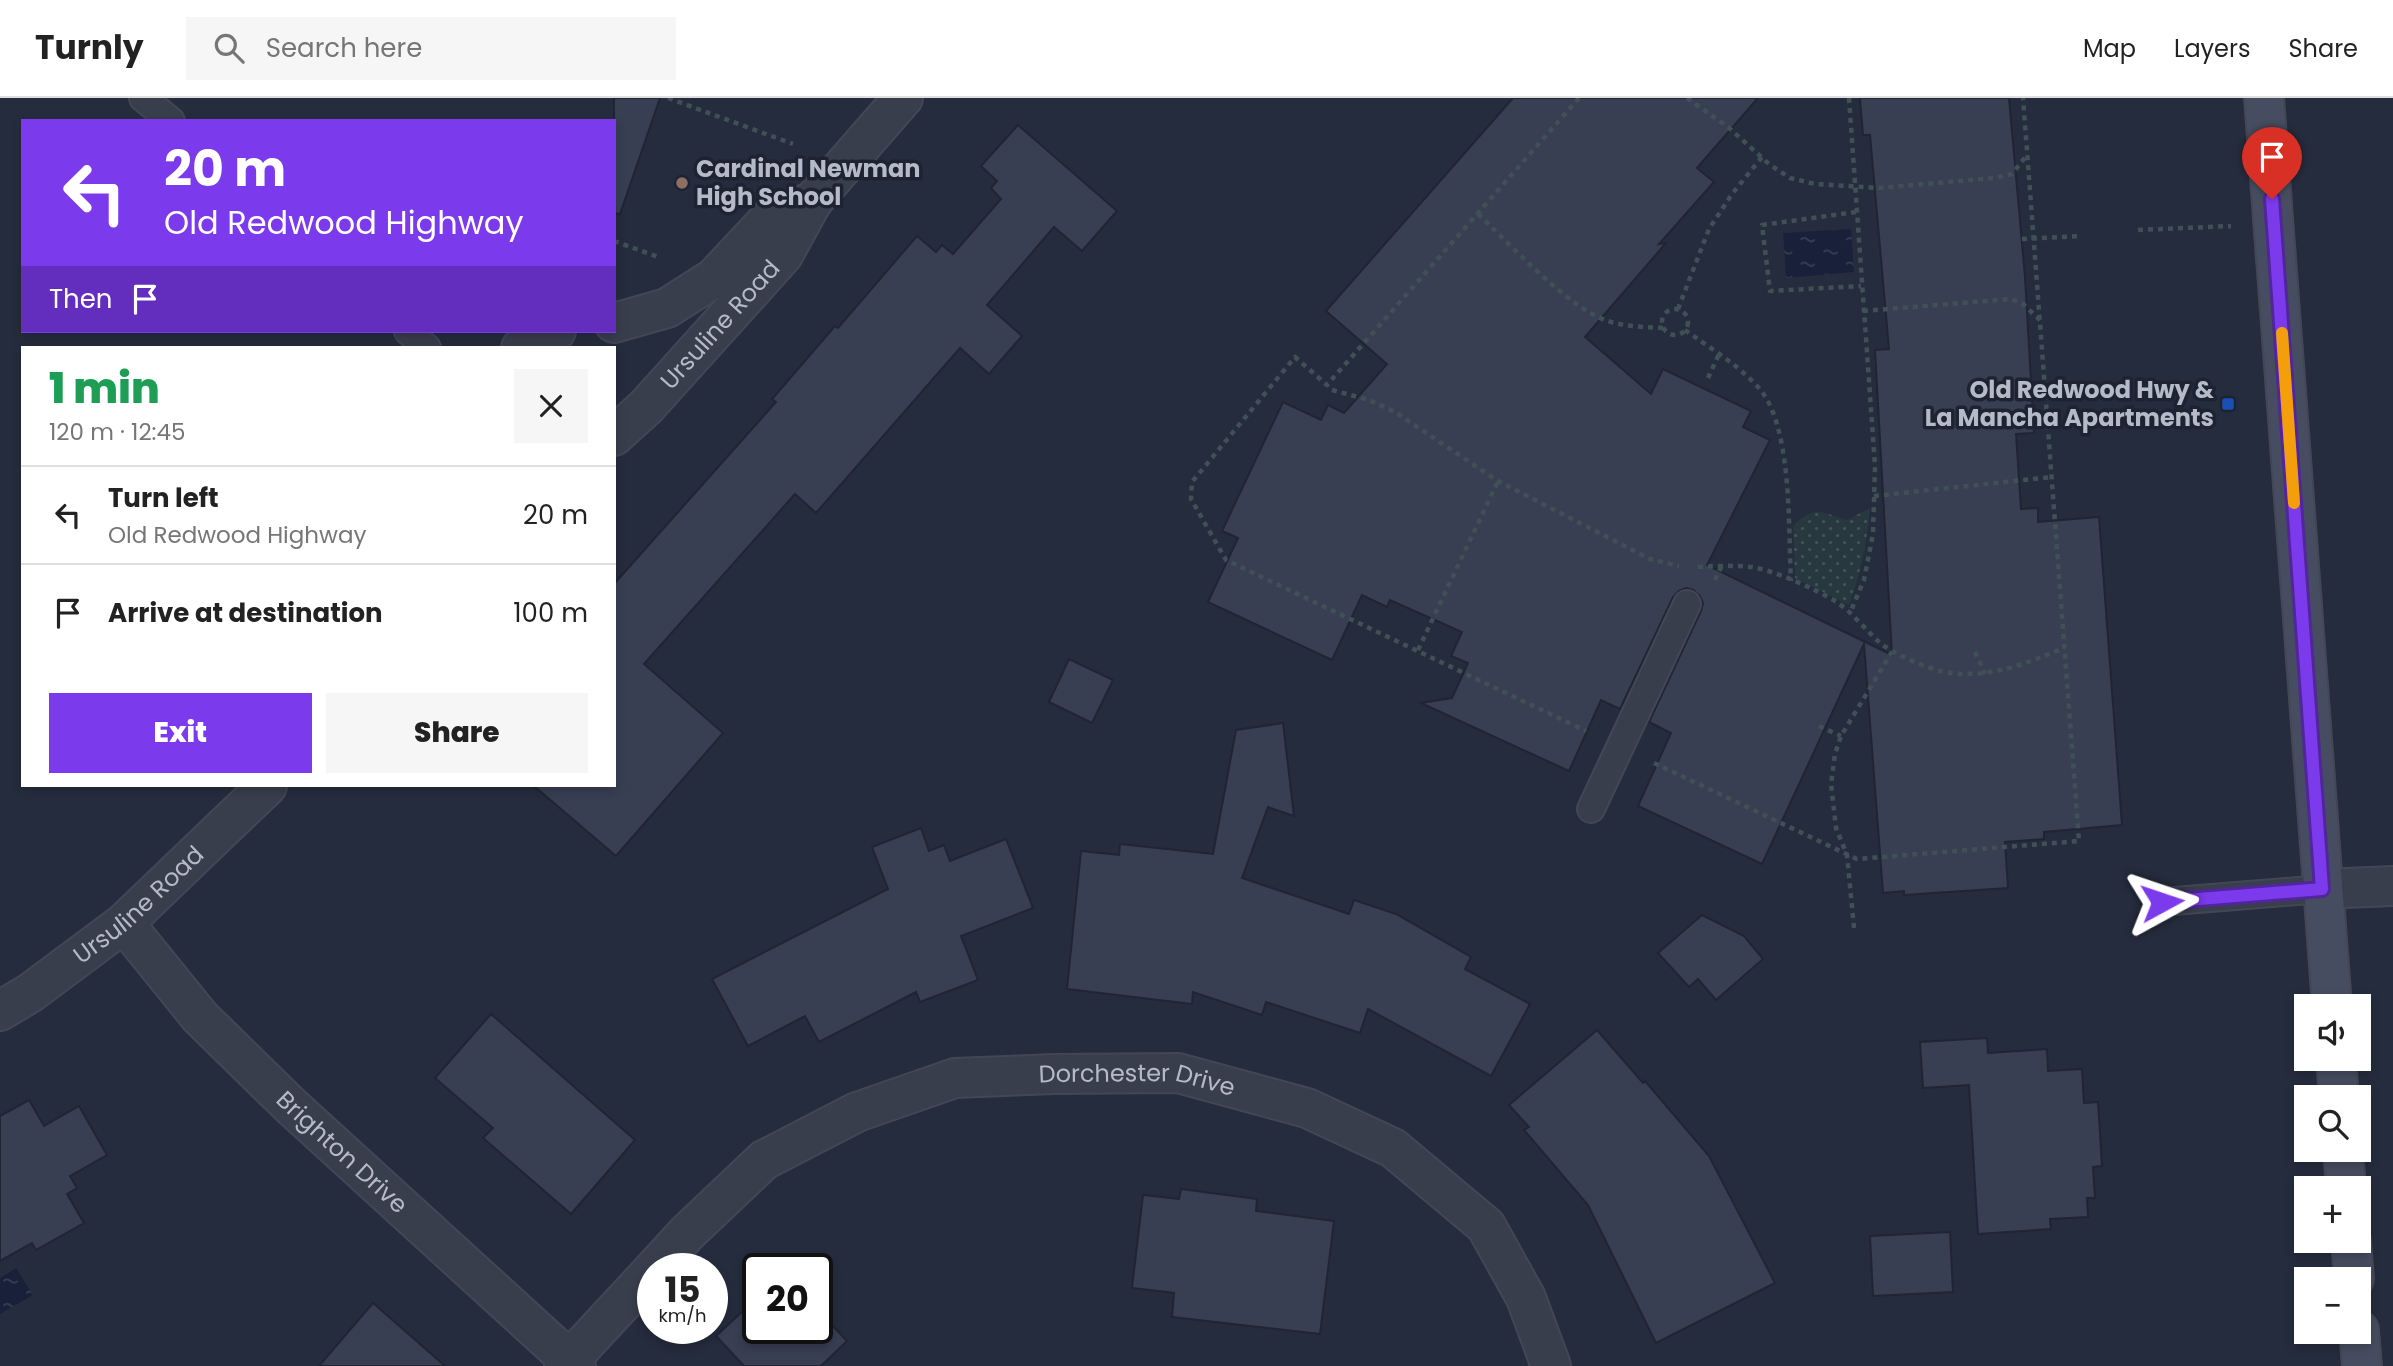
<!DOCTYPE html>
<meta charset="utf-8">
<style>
body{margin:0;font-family:Poppins,sans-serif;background:#f6f6f6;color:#222;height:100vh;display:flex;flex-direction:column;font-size:26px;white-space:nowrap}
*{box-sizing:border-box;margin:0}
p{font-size:23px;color:#767676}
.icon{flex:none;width:38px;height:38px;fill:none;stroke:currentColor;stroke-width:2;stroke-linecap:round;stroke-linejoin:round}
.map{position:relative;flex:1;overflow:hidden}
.sheet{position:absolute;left:21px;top:248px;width:595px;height:441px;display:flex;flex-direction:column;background:#fff;border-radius:0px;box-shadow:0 4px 10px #0003}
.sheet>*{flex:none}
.guide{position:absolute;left:21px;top:21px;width:595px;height:214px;border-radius:0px;box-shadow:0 4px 10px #0003;background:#7c3aed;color:#fff;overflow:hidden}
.buttons{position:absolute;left:2294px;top:896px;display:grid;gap:14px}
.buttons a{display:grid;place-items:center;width:77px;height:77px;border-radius:0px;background:#fff;box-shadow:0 4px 10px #0003;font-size:35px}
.speed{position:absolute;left:637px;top:1155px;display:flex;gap:14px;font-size:35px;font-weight:700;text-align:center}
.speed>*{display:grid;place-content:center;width:91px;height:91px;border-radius:50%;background:#fff;box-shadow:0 4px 10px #0003;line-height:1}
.speed small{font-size:18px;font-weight:400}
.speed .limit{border:4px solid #111;border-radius:10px;background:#fff;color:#111}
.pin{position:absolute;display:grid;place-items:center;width:60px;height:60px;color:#fff;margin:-72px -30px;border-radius:50% 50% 50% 0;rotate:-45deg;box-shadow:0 0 7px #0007}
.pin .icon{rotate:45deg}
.me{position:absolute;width:77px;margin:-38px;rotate:85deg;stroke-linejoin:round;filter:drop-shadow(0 0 5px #0008)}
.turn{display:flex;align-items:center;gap:24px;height:147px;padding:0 28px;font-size:32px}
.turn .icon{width:91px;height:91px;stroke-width:2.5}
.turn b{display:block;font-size:49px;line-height:60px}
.then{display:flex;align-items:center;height:66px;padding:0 28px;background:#0003;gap:14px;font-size:26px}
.round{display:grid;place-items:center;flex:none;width:74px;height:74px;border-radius:0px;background:#f6f6f6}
.summary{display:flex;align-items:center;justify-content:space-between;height:119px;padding:0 28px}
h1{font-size:42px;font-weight:800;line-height:52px;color:#1e9e55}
.action{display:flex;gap:14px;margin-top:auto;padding:14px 28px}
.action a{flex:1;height:80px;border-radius:0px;background:#7c3aed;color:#fff;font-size:28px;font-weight:800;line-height:80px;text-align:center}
.action a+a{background:#f6f6f6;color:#222}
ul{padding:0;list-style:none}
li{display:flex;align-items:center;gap:21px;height:98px;padding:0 28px;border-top:2px solid #e0e0e0}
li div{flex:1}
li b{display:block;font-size:26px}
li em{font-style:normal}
header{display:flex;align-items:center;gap:42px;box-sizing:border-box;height:98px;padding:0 35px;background:#fff;border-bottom:2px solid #e0e0e0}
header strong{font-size:33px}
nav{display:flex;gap:38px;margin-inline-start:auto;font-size:24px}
.search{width:490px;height:63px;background:#f6f6f6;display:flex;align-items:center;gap:18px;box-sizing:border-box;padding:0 24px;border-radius:0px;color:#767676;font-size:26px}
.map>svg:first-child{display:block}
</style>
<header>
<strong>Turnly</strong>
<div class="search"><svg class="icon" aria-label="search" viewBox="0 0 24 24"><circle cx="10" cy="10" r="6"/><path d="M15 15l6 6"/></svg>Search here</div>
<nav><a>Map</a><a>Layers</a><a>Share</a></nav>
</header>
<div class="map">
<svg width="2393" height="1268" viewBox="0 0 2393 1268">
<defs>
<pattern id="park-dots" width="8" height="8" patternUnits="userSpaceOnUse" patternTransform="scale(1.75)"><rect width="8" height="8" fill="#27383e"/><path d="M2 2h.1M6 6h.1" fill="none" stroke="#445358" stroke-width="1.8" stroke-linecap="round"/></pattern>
<pattern id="water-ripples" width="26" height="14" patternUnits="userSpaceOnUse" patternTransform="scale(1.75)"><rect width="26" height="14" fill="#19213a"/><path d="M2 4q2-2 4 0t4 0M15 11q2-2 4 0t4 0" fill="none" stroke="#383f55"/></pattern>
</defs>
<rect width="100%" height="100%" fill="#252c3d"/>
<path fill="url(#park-dots)" d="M1870 410C1867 444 1861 475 1849 507L1795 480 1793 428C1816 406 1819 414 1847 422Z"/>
<g fill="url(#water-ripples)">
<polygon points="1851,131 1854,174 1786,180 1783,135"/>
<polygon points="16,1170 33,1197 0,1216 0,1180"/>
</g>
<g fill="#383f53" stroke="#202534" stroke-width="2">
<polygon points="614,0 660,0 620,116 614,115"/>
<polygon points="1513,0 1758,0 1697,70 1714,84 1659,146 1666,145 1585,239 1651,296 1663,271 1751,313 1743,329 1770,342 1707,467 1892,557 1875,252 1889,251 1870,37 1863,37 1860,0 2009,0 2025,179 2034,335 2016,336 2021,411 2038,410 2038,424 2099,419 2122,727 2044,734 2044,741 2005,744 2008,790 1904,797 1904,793 1883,795 1864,546 1762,766 1638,708 1671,635 1649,624 1701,513 1703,505 1700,498 1693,492 1686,490 1679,493 1673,499 1620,611 1601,602 1569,673 1421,605 1452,600 1468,565 1451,558 1462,534 1390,502 1387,509 1362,497 1332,562 1208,504 1238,440 1222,433 1283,304 1321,322 1328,307 1344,315 1387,266 1326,213"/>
<polygon points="1018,27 1117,113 1082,153 1054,129 987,207 1022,238 989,276 960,250 816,415 795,396 644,566 723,635 616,758 534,688 614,688 614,486 776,304 772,301 835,228 838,230 917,138 936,154 942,147 953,156 1001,101 991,90 997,83 981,68"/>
<polygon points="1069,561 1113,582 1092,625 1049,604"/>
<polygon points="1283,625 1294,718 1268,709 1242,780 1349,816 1354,802 1396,816 1471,859 1465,871 1530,906 1491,978 1368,911 1360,935 1266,904 1262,917 1193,894 1192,906 1067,891 1081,753 1119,757 1120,746 1213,756 1236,632"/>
<polygon points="921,730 929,753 944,747 950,763 1006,741 1033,810 961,838 978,882 920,904 916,894 819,944 805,918 748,948 712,881 888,791 872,749"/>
<polygon points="1702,817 1744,838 1763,861 1716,902 1698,881 1689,889 1658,855"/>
<polygon points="491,916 635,1042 571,1116 483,1040 493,1030 435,980"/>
<polygon points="1597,932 1643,985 1645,983 1709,1058 1775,1185 1656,1245 1588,1107 1524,1032 1529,1029 1509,1007"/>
<polygon points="1987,940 1988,955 2047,951 2048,973 2082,971 2084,1005 2098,1004 2102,1068 2093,1069 2095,1100 2087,1100 2088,1119 2050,1121 2051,1131 1978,1136 1969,987 1923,990 1920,944"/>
<polygon points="29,1002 44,1028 79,1008 107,1057 70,1078 77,1090 67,1096 84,1125 36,1152 32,1145 0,1163 0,1018"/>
<polygon points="1181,1091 1257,1101 1256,1113 1334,1123 1320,1236 1172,1219 1174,1195 1132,1190 1143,1097 1179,1101"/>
<polygon points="1950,1134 1953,1194 1873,1198 1870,1138"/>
<polygon points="758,1199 758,1230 817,1230 817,1211 847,1243 821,1268 744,1268 716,1238"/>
<polygon points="373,1205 445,1268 319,1268"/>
</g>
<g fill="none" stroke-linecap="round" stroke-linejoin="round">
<defs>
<g id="service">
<polyline points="143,0 171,23"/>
<polyline points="408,233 427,250"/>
<polyline points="1591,711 1687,506"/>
<polyline points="2162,804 2322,791"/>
</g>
<g id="minor">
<polyline points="614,225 667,210 714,180 774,116 812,104"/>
<polyline points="521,250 536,240 556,233"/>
<path id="s1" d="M614 338 646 309 783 157 812 104 903 0"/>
<polyline points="2322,791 2393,788"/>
<path id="s2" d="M124 825 200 919 291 1008 576 1268"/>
<path id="s3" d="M0 913 30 895 124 825 267 688"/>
<path id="s4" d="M654 1171 687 1135 764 1062 857 1014 955 980 1054 976 1178 975 1307 1010 1393 1050 1486 1128 1526 1200 1551 1268"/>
<polyline points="564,1268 653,1172"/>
</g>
<g id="secondary">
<polyline points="2264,0 2332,908"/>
<polyline points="2336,961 2339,999"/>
<polyline points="2343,1052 2346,1090"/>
<polyline points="2351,1143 2354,1181"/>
<polyline points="2359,1232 2362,1268"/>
</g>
</defs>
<use href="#service" stroke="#424756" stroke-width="30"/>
<use href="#minor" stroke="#424756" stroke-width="42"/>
<use href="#secondary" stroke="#424756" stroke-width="42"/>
<g stroke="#405156" stroke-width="4.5" stroke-dasharray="5 5" stroke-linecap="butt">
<polyline points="668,0 793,46"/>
<polyline points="1579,0 1327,287 1295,259 1192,384 1191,401 1226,462 1586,633"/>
<polyline points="1687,0 1728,29 1769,66 1790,80 1815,86 1879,90 1994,80 2012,76 2027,57"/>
<polyline points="1849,0 1875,368 1873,436 1864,482 1850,515"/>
<polyline points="1856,114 1762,127 1770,193 1861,188"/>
<path d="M1478 116C1509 145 1569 211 1608 223 1626 229 1645 229 1663 230"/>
<polyline points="2138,132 2231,128"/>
<polyline points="2022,141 2082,138"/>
<polyline points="614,143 661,160"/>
<circle cx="1675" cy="224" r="13"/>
<polyline points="1678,211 1709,131 1732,96 1762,59"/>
<polyline points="1863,213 2011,201 2023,206 2040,222"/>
<path d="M1685 232C1710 250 1737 266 1758 289 1793 327 1788 431 1791 483"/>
<polyline points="1708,280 1719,256"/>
<polyline points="1332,292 1369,302 1395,314 1498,383 1650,461 1679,468"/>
<polyline points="1874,398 2052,379"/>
<path d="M1698 469C1715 468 1733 467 1751 469 1774 472 1815 491 1835 503 1852 514 1864 530 1878 543 1891 556 1933 573 1951 575 1992 580 2027 565 2064 550"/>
<polyline points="1715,482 1722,467"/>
<polyline points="1418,552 1498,383"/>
<polyline points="1975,554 1985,576"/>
<polyline points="1819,628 1841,638"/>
<polyline points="1654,665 1857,761 2079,743 2023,0"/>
<polyline points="1854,830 1847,757 1836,730 1831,686 1835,656 1841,638 1893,552"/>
</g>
<use href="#service" stroke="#393e4d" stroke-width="26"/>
<use href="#minor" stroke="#393e4d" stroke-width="38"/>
<use href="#secondary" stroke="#474d60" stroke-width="38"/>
</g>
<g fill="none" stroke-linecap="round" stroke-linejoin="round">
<defs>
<polyline id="route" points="2162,804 2322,791 2272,101"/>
</defs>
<use href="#route" stroke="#51269a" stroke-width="18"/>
<use href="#route" stroke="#7c3aed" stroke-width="12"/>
<polyline stroke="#f59e0b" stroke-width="12" points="2282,235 2294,405"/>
</g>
<circle fill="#8d6e63" stroke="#1e2332" stroke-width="2.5" cx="682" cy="85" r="7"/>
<rect fill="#1a4fb4" stroke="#1e2332" stroke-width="2.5" x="2221" y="299" width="14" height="14" rx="3.5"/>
<g text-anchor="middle" stroke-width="7" stroke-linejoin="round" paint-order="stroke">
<g font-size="24" font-weight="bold" fill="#b5bac8" stroke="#1e2332" text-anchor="start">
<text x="696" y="79">Cardinal Newman<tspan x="696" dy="28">High School</tspan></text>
<text x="2214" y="300" text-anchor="end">Old Redwood Hwy &amp;<tspan x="2214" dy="28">La Mancha Apartments</tspan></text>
</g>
<g font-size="24" fill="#b5bac8" stroke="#1e2332">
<text dy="8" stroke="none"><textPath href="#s1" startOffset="154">Ursuline Road</textPath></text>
<text dy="8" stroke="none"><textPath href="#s3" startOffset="175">Ursuline Road</textPath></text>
<text dy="8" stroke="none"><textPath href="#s4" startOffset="546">Dorchester Drive</textPath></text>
<text dy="8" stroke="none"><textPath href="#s2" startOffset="317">Brighton Drive</textPath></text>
</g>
</g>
</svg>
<div class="buttons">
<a><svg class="icon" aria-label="sound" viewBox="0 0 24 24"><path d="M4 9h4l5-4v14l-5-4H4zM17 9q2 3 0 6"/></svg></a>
<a><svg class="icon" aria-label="search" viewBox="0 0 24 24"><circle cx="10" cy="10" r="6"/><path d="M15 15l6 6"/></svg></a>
<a>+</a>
<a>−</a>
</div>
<div class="speed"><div>15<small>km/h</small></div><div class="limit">20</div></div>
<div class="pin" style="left:2272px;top:101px;background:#d93025"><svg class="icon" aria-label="arrive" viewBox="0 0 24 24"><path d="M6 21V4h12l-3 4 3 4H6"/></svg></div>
<svg class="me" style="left:2162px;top:804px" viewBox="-20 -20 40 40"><path d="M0-17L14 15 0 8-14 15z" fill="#7c3aed" stroke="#fff" stroke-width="4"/></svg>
<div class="guide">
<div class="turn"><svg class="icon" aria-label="left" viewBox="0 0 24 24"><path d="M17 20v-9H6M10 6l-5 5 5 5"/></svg><div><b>20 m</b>Old Redwood Highway</div></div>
<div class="then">Then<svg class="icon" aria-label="arrive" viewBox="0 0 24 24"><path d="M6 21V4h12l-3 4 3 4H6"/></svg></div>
</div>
<section class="sheet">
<div class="summary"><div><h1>1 min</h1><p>120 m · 12:45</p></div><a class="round"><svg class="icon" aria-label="close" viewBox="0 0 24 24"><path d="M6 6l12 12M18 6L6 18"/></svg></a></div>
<ul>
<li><svg class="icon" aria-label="left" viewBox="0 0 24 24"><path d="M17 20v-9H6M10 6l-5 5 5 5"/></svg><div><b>Turn left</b><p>Old Redwood Highway</p></div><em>20 m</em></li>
<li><svg class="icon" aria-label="arrive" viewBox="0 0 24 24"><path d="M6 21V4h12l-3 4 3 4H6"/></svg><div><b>Arrive at destination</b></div><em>100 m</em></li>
</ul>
<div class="action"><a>Exit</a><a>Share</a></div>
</section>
</div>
